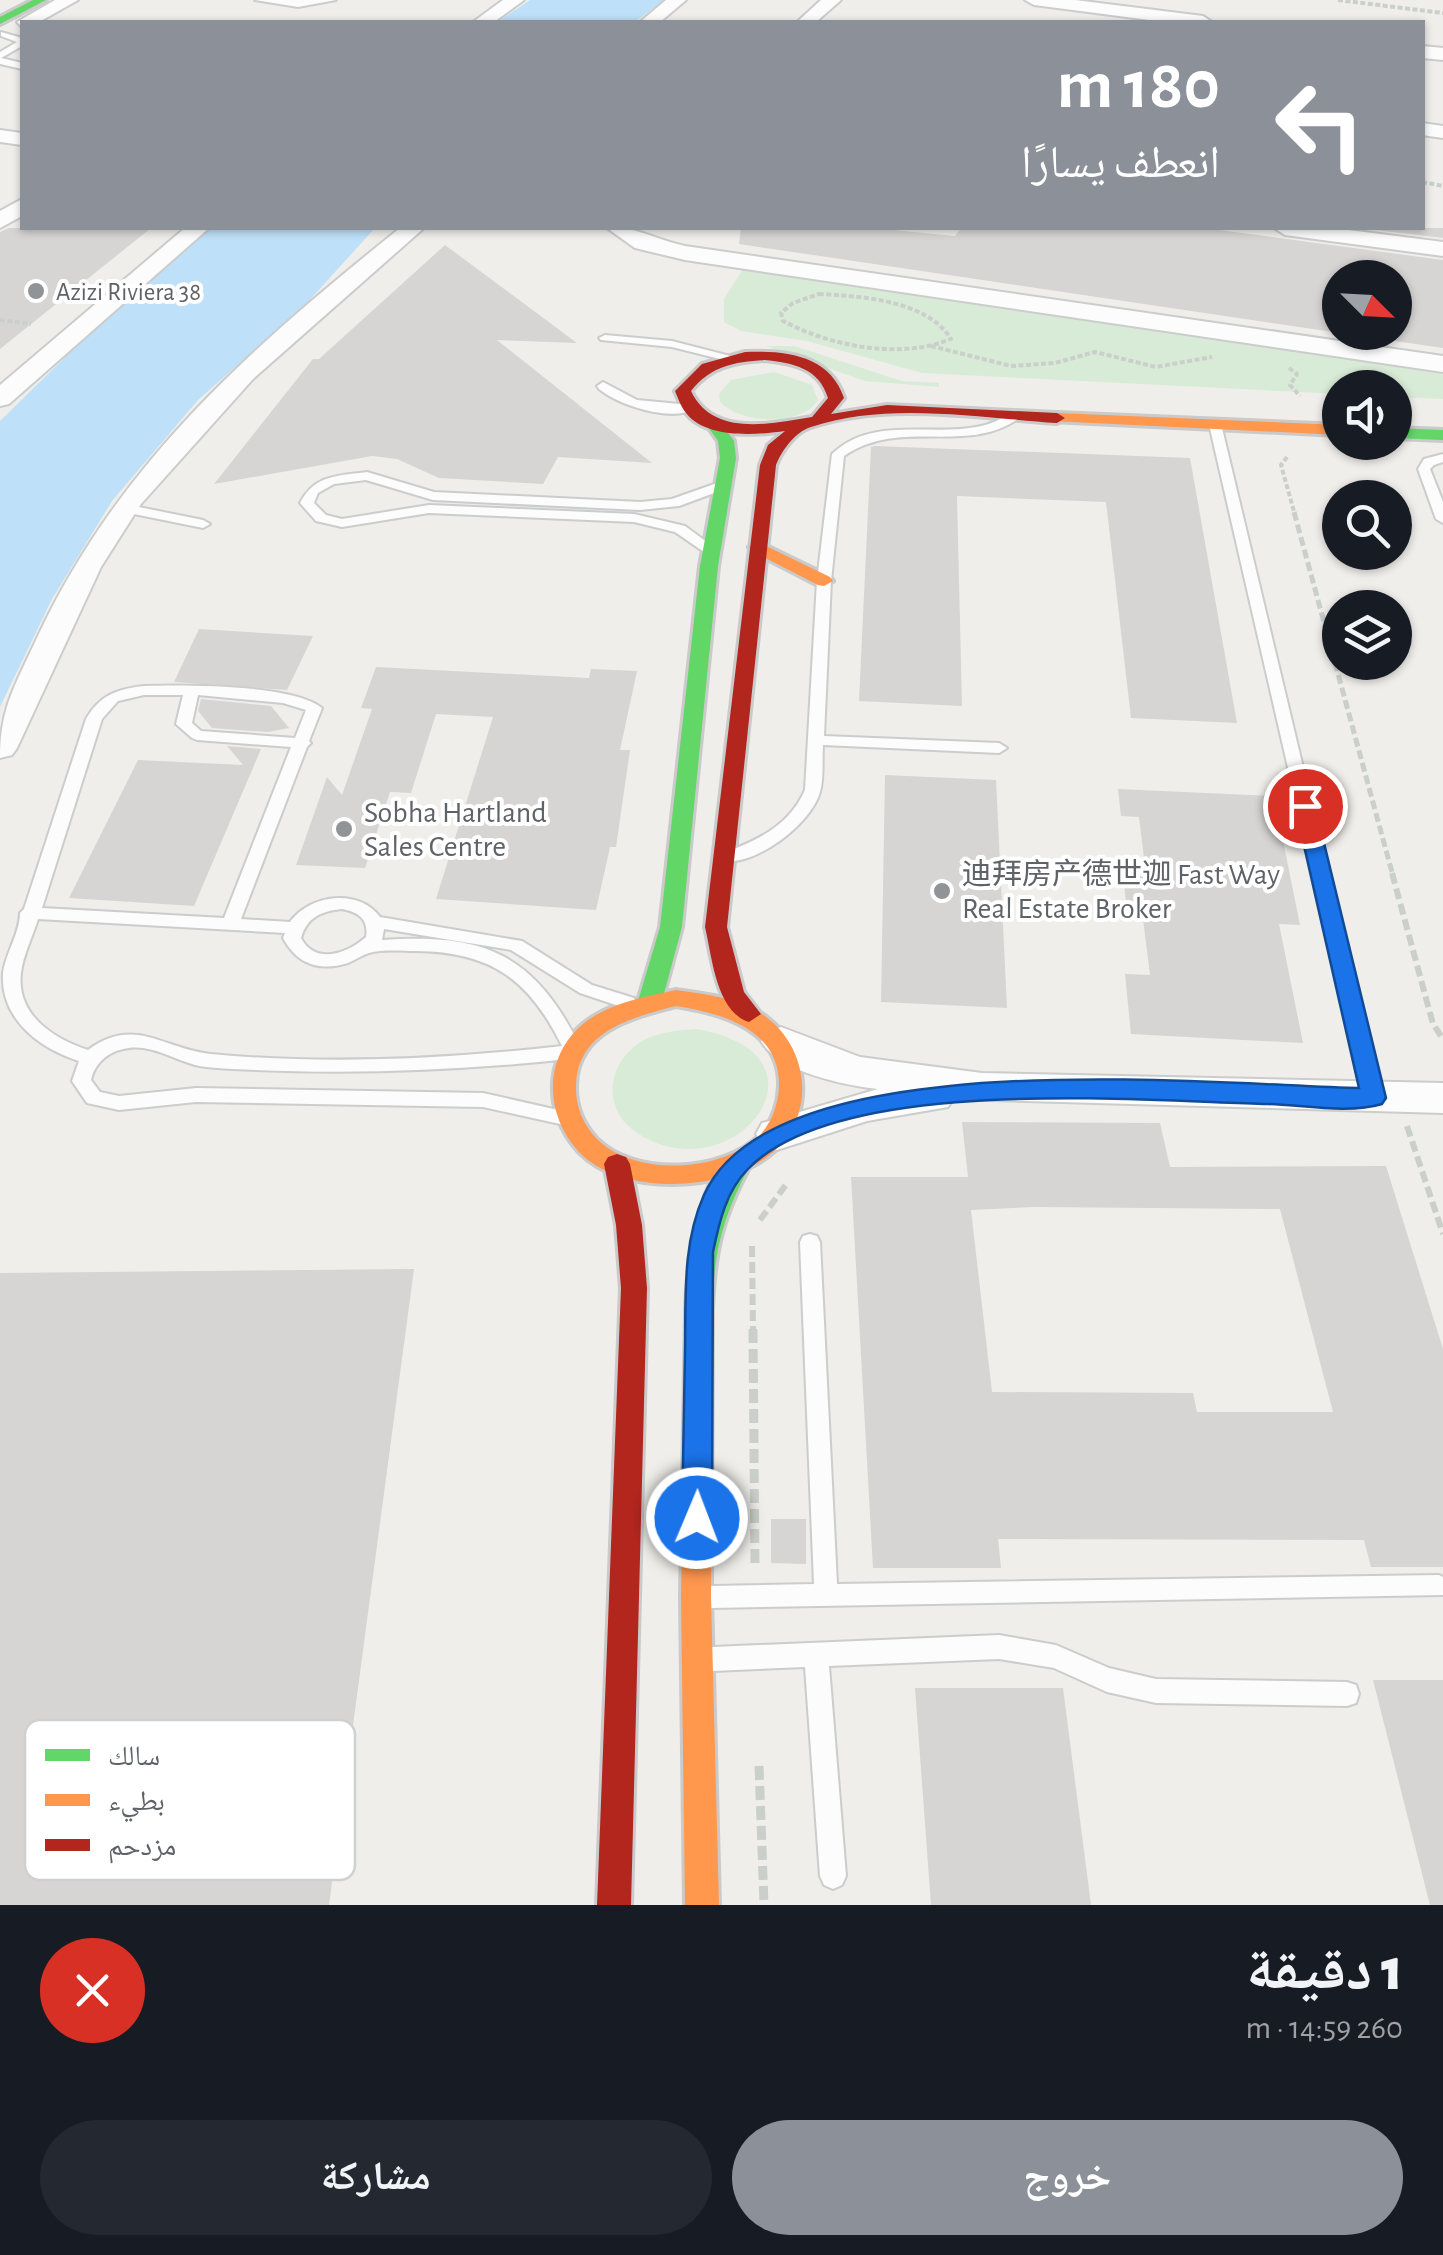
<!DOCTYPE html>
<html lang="ar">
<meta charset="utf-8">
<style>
body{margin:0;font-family:"Alegreya Sans","Noto Naskh Arabic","Noto Sans SC",sans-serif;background:#242831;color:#f1f3f6;direction:rtl;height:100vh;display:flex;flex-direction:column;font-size:38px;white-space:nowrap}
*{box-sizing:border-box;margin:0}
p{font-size:32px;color:#9ea1a6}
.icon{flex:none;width:55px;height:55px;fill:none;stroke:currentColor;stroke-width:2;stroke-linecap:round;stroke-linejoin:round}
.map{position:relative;height:1905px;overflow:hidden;direction:ltr}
.details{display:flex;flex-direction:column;background:#171b24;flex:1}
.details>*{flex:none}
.hud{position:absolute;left:20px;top:20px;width:1405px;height:210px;border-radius:0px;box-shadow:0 2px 8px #0004;direction:rtl;background:#8c9099;color:#fff;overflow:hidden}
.needle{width:65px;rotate:114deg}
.controls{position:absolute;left:1322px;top:260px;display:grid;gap:20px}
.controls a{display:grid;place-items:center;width:90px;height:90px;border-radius:50%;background:#171b24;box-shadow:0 2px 8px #0004;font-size:50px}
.pin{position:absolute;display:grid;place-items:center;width:85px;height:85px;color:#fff;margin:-42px;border:5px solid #fff;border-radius:50%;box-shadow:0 2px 10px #0007}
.me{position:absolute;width:110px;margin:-55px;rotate:1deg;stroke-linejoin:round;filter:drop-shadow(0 0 8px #0008)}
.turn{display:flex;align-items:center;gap:35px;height:210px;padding:0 40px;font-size:45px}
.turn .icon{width:130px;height:130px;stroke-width:2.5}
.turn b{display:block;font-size:70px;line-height:85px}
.round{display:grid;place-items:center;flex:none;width:105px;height:105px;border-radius:52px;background:#242831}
.summary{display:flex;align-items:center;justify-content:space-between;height:170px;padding:0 40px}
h1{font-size:60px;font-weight:800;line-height:75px}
.primary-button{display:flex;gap:20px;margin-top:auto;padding:20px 40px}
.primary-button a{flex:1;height:115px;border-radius:60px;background:#8c9099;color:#fff;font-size:40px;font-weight:800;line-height:115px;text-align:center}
.primary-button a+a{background:#242831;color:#f1f3f6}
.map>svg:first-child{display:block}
</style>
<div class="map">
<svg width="1443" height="1905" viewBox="0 0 1443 1905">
<rect width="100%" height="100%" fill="#efeeea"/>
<g fill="#d8ebd6">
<polygon points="744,267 1443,374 1443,399 1395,397 1395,388 1340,388 1340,394 922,373 807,341 741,331 724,322 724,299"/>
<polygon points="766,346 794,346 902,381 939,383 939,387 865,381"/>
<path d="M774 372 812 385 818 400C801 427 741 424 720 402L719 394 731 380Z"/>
<path d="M696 1029C844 1054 734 1196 637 1133 600 1108 607 1061 644 1040 660 1032 679 1030 696 1029Z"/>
</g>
<g fill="#bfe0f9">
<polygon points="530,0 664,0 635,22 497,22"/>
<polygon points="211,228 375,228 306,304 198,400 112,501 52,599 0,707 0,421 104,319"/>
</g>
<g fill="#d6d5d3" fill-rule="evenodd">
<polygon points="9,228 151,228 0,349 0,232"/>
<polygon points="741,228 873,228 955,236 961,228 1204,228 1443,260 1443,348 1395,341 1395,278 1340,278 1340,333 739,244"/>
<polygon points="1359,228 1443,228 1443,238"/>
<polygon points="445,245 577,343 497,340 652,463 558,457 543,484 439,478 397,459 372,456 214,484 313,359 319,359"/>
<polygon points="875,446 1190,458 1237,723 1131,718 1106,502 957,496 962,706 859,701 871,447"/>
<polygon points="199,629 313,636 287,690 174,682"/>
<polygon points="376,667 589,678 591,669 637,671 620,750 630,750 616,847 610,847 596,910 436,899 493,717 436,714 411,793 390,792 365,868 296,865 327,777 342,795 372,709 361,708"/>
<polygon points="201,699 271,706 289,728 268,732 212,728 198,711"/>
<polygon points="227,746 261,749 194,906 69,898 138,760 243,765"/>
<polygon points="885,775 996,780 1007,1008 881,1002"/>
<polygon points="1118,789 1274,796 1300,925 1279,924 1303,1043 1131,1034 1125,974 1150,975 1141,903 1126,902 1123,874 1146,875 1139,817 1121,816"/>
<path d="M962 1122 1160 1123 1170 1167 1386 1166 1443 1349V1567H1371L1364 1540 998 1539 1001 1568H873L851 1177H968ZM1034 1207 1280 1209 1333 1412H1197L1193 1393 992 1392 971 1210Z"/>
<polygon points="414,1269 329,1905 0,1905 0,1273"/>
<polygon points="771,1519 806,1519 806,1564 771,1563"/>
<polygon points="1373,1680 1443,1680 1443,1905 1430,1905"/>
<polygon points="915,1688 1063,1688 1091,1905 931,1905"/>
</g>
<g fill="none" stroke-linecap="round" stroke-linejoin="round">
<defs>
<g id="lane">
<polygon points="255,0 336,0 298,7"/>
<polygon points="1,32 22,38 22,46 1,58 22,63 22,69 0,64 0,52 17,42 1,36"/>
<polygon points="605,335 672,341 738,358 732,362 672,347 601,340 599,338"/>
<path d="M603 382 637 400 690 405 696 409C671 422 620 406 599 389L597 386Z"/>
<path d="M1013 412 1023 415C971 458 902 416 844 456L831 581 824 736 999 743 1007 748 999 753 823 745C822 760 824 778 820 792 811 824 756 866 723 861L721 857 723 853C758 840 789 826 805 790L817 581 832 454C872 416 927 436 976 427 990 425 1001 419 1013 412Z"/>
<polygon points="1215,420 1221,424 1382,1098 1380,1103 1366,1103 1364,1098 1209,424"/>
<polygon points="1443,454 1443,462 1434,465 1430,469 1443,502 1443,523 1436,519 1418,469 1424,459"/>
<path d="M367 472 434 492 640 502 672 499 720 482 727 486 725 489 679 506 640 510 433 500 366 480 334 484 318 493 314 503 326 515 342 519 429 505 634 514 685 526 719 551 712 555 707 554 675 532 634 522 429 513 342 527 316 521 300 503C315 474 338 476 367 472Z"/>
<polygon points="124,504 203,520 210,524 203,528 119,511 119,505"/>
<path d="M144 686C183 685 293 684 322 708L309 741 311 743 307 747 241 919 290 922C310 894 359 888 380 917L522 941 592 985 634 998 637 1003 628 1009 580 993 511 950 384 929 382 940C486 933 534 954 581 1048L576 1057 569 1059C457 1071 345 1075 233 1069 220 1068 207 1068 195 1065 173 1059 152 1045 129 1048 110 1050 95 1062 91 1080L100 1092 119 1096 196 1088 483 1093 567 1112 570 1117 567 1122 560 1124 483 1107 196 1102 119 1110 87 1103 72 1081 79 1061C41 1049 0 1020 3 973 6 952 20 933 20 913L24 909 86 719C100 695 117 689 144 686ZM144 695H183L176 724 192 738 197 740 291 747 224 918 42 908 102 719 118 701ZM198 695 283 703 306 710 295 738 201 731 192 723ZM342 909C358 912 369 919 366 937 347 954 315 965 301 938 307 917 322 911 342 909ZM38 919 285 933 283 938C297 964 319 972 348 963 355 960 362 955 369 953 383 949 402 951 416 951 491 952 529 979 562 1046 446 1059 327 1065 211 1054 165 1050 135 1015 88 1050 54 1039 16 1015 21 973 23 955 33 936 38 919Z"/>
<polygon points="810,1234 817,1236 820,1242 837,1584 1439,1575 1443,1577 1443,1595 712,1608 704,1605 700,1597 704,1589 712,1586 814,1584 800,1242 803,1236"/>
<polygon points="999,1635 1056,1645 1109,1668 1156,1679 1347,1682 1356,1685 1359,1694 1356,1703 1347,1706 1156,1703 1107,1692 1054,1668 999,1659 829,1666 846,1876 842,1885 833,1889 824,1885 820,1876 805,1667 713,1671 704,1667 701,1659 704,1651 713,1647"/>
</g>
<g id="street">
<polygon points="55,0 78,0 39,22 22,22 22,27 17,22"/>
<polygon points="503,0 524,0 494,22 473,22"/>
<polygon points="666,0 686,0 660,22 640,22"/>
<polygon points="821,0 841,0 816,22 797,22"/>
<polygon points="1025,0 1075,0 1203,16 1212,22 1165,22 1034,5"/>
<polygon points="1422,46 1443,48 1443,60 1422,58"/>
<polygon points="1422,123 1443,126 1443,138 1422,135"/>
<polygon points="0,130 22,133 22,145 0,142"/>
<polygon points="22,199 22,216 0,228 0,211"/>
<polygon points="185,228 209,228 9,404 0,406 0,385"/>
<path d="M400 228H424L253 379 141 504 101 567 17 748 12 755 0 758C0 707 16 684 37 638 119 462 252 347 400 228Z"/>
<path d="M607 228C635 226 657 240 685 246L1443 356V372L685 260 635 248Z"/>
<polygon points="1274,228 1333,228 1443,242 1443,256 1285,235"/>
<path d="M781 1027 860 1057 982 1073 1443 1083V1113L953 1099 948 1107 867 1121 777 1150 762 1145 756 1134 762 1123 878 1089C844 1085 779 1072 761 1041L767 1031Z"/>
</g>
<g id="fast">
<polygon points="33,0 46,0 0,24 0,17"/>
<polygon points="714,419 720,421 734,441 736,458 718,566 682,927 662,1001 650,1009 638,1001 660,927 700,566 720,458 718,441 706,424"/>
<polygon points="1395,428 1443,430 1443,440 1395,438"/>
<path d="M739 1152 748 1155 752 1162C723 1215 714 1250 712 1310L709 1318 699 1321 689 1318 686 1310C687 1273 698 1165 739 1152Z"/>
</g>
<g id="slow">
<polygon points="1057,413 1340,425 1340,435 1051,421 1049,418"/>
<polygon points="758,542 830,577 833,581 824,586 818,585 752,551 749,547"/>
<path d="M676 990C704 994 732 997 757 1011 809 1041 819 1114 772 1153 726 1192 622 1197 579 1152 540 1110 544 1045 596 1015 620 1001 649 996 676 990ZM676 1006C721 1013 781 1029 779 1087 778 1105 772 1122 760 1135 722 1173 635 1177 597 1139 582 1123 575 1105 576 1084 578 1031 633 1017 676 1006Z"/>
<polygon points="699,1299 709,1302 712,1310 711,1597 719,1905 685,1905 681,1597 686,1310 689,1302"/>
</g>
<g id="jam">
<path d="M745 352C785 350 830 355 844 398L831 414 887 405 1057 413 1065 418 1057 423C979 418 887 401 811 427 795 432 782 450 776 465L727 927 744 992 761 1014 749 1022C716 1012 712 956 705 927L760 465 768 445 785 431C756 435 706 439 686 413 681 407 678 398 675 391L702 364ZM765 360C793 363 819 368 828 398L812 417C769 424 713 437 691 391 711 366 734 362 765 360Z"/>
<polygon points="617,1154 626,1157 630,1164 642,1225 647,1288 631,1905 597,1905 621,1288 616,1225 604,1164 608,1157"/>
</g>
</defs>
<use href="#lane" stroke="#cbcccc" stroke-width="4"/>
<use href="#street" stroke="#cbcccc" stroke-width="4"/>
<use href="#fast" stroke="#cacacb" stroke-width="6"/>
<use href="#slow" stroke="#cacacb" stroke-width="6"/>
<use href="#jam" stroke="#cacacb" stroke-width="6"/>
<g stroke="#cacfcc" stroke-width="4" stroke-dasharray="5 2.5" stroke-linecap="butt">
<polyline points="1338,0 1443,13"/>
<polyline points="1422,182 1443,186"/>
<path d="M819 294C860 296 927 300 951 339 900 360 830 346 783 321L781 313 793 303Z"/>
<polyline points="0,320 31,324"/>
<polyline points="931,346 1011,366 1055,363 1095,352 1156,367 1212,357"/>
<polyline points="1289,368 1297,374 1290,385 1300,396"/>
<polyline points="1287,457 1281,465 1295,515"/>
</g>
<polyline stroke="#cacfcc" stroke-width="5" stroke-dasharray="9 4" stroke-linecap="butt" points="1294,512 1393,876"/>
<g stroke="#cacfcc" stroke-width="6" stroke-dasharray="11 5" stroke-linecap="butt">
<polyline points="1392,873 1433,1024 1443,1039"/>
<polyline points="1407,1126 1443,1234"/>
<polyline points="760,1220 788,1182"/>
<polyline points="752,1246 753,1332"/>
</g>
<g stroke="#cacfcc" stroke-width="9" stroke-dasharray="14 6" stroke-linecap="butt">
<polyline points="753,1329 755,1569"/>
<polyline points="759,1766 764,1905"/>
</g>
<use href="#lane" fill="#fdfcfc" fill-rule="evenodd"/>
<use href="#street" fill="#fdfcfc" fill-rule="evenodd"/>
<use href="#fast" fill="#63d668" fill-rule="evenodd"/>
<use href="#slow" fill="#ff974d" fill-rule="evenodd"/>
<use href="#jam" fill="#b3261e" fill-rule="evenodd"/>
</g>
<path fill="#1a73e8" stroke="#114b97" stroke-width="2.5" d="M1305 799 1315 806 1386 1098 1382 1104C1349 1114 1302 1105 1268 1104 1142 1101 840 1074 748 1169 726 1191 719 1223 713 1252L712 1518 708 1528 697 1532 686 1528 682 1518C683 1463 684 1407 685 1351 686 1298 682 1244 704 1195 773 1039 1213 1085 1359 1088L1295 806Z"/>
<g fill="#919496" stroke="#fff" stroke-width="4">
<circle cx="36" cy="291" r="10"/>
<circle cx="344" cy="829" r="10"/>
<circle cx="942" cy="891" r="10"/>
</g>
<g text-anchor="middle" stroke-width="8" stroke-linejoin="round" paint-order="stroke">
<g font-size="25" fill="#5f6368" stroke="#fff" text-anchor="start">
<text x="56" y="300">Azizi Riviera 38</text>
</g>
<g font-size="30" fill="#5f6368" stroke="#fff" text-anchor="start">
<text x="364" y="822">Sobha Hartland<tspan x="364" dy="34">Sales Centre</tspan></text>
<text x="962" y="884">迪拜房产德世迦 Fast Way<tspan x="962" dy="34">Real Estate Broker</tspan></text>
</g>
</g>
<rect x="25" y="1720" width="330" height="160" rx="15" fill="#fff" stroke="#cfd0d2" stroke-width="2.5"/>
<rect x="45" y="1749" width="45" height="12" fill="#63d668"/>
<rect x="45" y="1794" width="45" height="12" fill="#ff974d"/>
<rect x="45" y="1839" width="45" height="12" fill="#b3261e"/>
<g font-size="28" fill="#5f6368">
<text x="108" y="1765">سالك</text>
<text x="108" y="1810">بطيء</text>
<text x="108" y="1855">مزدحم</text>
</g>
</svg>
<div class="controls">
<a><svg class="needle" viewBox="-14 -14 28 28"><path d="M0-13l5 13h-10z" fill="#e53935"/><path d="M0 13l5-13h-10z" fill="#9ea1a6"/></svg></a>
<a><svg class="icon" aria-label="sound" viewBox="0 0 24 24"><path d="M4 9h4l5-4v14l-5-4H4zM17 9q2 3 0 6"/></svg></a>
<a><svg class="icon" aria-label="search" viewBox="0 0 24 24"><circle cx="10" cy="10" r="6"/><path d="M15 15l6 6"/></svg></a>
<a><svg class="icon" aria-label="layers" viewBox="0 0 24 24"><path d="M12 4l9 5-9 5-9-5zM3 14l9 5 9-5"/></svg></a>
</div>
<div class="pin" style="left:1305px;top:806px;background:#d93025"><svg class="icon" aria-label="arrive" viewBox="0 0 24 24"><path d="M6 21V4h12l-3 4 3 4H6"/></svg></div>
<svg class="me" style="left:697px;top:1518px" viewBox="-20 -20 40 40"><circle r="17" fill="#1a73e8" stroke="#fff" stroke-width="3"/><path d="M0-11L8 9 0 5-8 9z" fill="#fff"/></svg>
<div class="hud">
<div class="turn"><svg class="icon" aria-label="left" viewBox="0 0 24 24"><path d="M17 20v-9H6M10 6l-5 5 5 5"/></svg><div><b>180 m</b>انعطف يسارًا</div></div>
</div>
</div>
<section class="details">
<div class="summary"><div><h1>1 دقيقة</h1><p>260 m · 14:59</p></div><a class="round" style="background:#d93025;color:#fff"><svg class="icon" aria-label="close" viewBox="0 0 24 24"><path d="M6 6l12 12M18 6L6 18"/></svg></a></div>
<div class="primary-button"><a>خروج</a><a>مشاركة</a></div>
</section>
